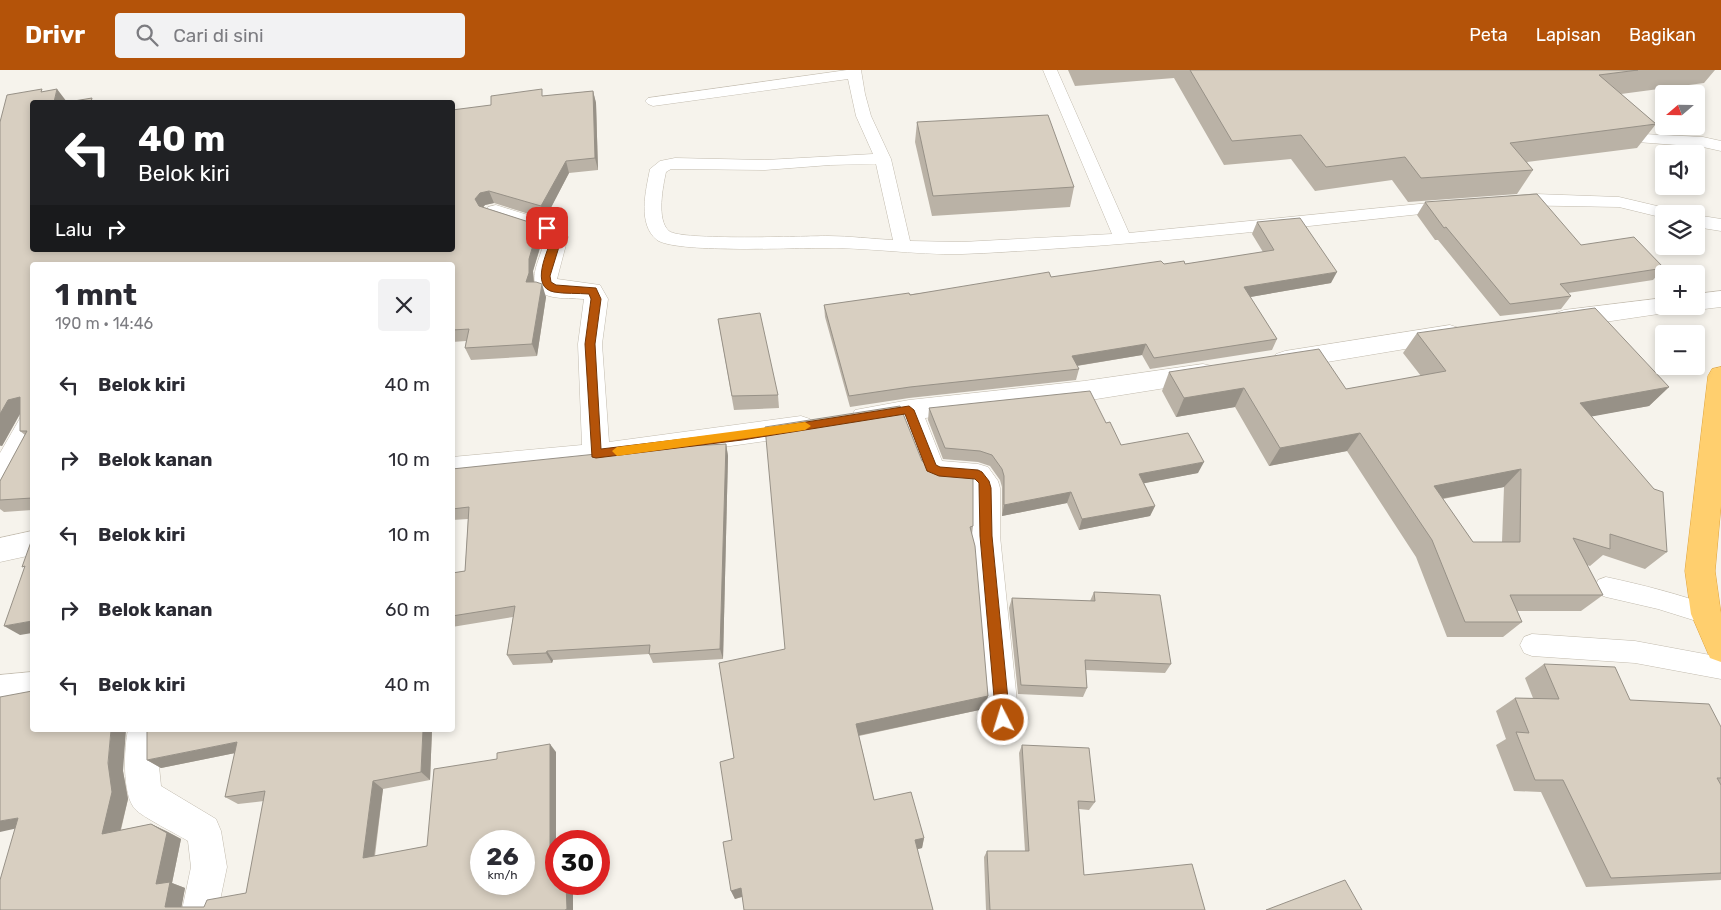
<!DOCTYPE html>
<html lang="id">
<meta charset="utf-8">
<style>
body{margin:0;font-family:Rubik,sans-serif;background:#f2f2f3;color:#2b2b33;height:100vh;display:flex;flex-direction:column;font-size:19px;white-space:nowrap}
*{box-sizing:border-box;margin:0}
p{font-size:16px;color:#7c7c81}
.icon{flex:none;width:28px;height:28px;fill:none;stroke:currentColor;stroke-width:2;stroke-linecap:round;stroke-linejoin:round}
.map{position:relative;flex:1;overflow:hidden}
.details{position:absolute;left:30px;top:192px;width:425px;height:470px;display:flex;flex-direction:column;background:#fff;border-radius:5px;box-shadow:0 2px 8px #0003}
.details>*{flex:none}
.top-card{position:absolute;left:30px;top:30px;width:425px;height:152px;border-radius:5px;box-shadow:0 2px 8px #0003;background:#202124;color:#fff;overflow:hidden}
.needle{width:32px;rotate:250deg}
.controls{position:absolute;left:1655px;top:15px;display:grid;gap:10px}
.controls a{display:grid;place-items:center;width:50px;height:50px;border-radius:5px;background:#fff;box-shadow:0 2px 8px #0003;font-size:25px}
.speed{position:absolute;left:470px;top:760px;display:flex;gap:10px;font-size:25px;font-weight:700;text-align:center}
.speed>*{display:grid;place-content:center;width:65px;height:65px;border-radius:50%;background:#fff;box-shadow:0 2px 8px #0003;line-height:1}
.speed small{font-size:12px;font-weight:400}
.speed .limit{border:8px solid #d22;background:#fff;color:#111}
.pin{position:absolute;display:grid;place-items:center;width:42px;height:42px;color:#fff;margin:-21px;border-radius:10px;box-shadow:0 2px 8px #0006}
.me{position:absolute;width:55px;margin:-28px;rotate:355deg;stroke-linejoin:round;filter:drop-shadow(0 0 4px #0008)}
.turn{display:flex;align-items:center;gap:18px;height:105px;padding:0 25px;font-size:22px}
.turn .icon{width:65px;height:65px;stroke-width:2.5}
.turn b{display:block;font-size:35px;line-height:42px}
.then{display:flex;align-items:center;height:48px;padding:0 25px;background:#0003;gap:10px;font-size:19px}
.round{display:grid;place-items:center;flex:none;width:52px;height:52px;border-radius:5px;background:#f2f2f3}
.overview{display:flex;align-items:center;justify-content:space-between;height:85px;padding:0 25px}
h1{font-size:30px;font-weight:700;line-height:38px}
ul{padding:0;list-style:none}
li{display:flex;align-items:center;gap:15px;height:75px;padding:0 25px}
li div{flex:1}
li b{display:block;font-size:19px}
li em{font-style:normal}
header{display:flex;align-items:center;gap:30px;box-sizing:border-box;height:70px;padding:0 25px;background:#b45309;color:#fff}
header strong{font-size:24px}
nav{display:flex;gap:28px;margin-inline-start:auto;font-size:18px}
.search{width:350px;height:45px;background:#f2f2f3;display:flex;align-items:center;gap:12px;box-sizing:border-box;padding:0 18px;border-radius:5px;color:#7c7c81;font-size:19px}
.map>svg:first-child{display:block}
</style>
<header>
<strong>Drivr</strong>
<div class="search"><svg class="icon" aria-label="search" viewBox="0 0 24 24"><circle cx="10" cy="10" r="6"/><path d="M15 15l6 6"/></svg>Cari di sini</div>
<nav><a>Peta</a><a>Lapisan</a><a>Bagikan</a></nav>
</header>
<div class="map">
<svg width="1721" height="840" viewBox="0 0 1721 840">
<rect width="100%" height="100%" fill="#f6f3ec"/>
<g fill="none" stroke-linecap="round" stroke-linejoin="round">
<defs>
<g id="lane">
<path d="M847 0H861L865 24 871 46 891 89 910 171 962 172 1112 164 1043 0H1057L1129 163 1449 131 1455 132 1457 136 1455 140 1449 141C1316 155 1183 171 1049 179 1020 181 991 183 962 184 913 185 866 177 818 178 790 178 675 183 657 170 637 154 646 120 650 99L660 91 675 88 765 90 873 84 856 46 848 9 653 36 648 34 645 31 648 28ZM876 94 893 170C871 169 850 166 828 166 805 166 681 171 669 161 656 150 663 116 666 102L671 99 765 100 830 95Z"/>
<polygon points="1643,64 1703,67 1721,71 1721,81 1703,77 1637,72 1635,69 1637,66"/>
<polygon points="1535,124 1619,127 1674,140 1676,144 1664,144 1664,148 1619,137 1506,135 1504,131 1506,127"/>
<polygon points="1696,145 1721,149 1721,161 1696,157"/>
<path d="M1606 507C1643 515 1679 524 1714 537L1718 544 1714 551 1706 554 1658 539 1606 527 1598 524 1595 517 1598 510Z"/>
<polygon points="1532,564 1635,571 1721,587 1721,609 1635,593 1532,586 1524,583 1520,575 1524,567"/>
</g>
<g id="street">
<path d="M496 135 563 156 568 167 557 209 600 215 608 229 602 274 609 372 801 346 810 349 814 356 810 363 801 366 596 395 452 409V387L582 375 578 274 584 229C574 228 563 229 553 227 517 220 544 186 545 166L488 147 485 142 488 137Z"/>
<polygon points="1721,221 1721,237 1696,240 1687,236 1696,236 1696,224"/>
<polygon points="1664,228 1664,236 1676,236 1672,242 1564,258 1556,255 1552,249 1556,243 1564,240"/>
<polygon points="1450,255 1459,258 1462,264 1459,270 1285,299 1276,296 1273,290 1276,284 1285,281"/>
<polygon points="1203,294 1212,296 1216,303 1212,310 1203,312 1084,331 925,348 942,391 978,394 988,397 998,411 1000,418 1000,466 1019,651 1014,662 1003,666 992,662 987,651 972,466 972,416 939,413 921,406 900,351 864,357 855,354 851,347 855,340 909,330 1084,311"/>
<polygon points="32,340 32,373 10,416 0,419 0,383 23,343"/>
<polygon points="32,461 32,485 0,492 0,468"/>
<polygon points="32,602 32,632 0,635 0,605"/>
<path d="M128 660H160L158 686 161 716 216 749 221 761 227 797 218 840H182L191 797 188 771C177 764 142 747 135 739 122 725 124 678 128 660Z"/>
</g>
<polygon id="highway" points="1721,297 1721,435 1715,501 1721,544 1721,592 1710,588 1691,544 1685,501 1708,306 1712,299"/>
</defs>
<use href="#lane" stroke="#c2bbae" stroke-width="1"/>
<use href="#street" stroke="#c2bbae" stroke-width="1"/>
<use href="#highway" stroke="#e0a43c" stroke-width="1"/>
<use href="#lane" fill="#fff" fill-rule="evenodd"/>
<use href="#street" fill="#fff" fill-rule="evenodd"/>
<use href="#highway" fill="#ffcf6e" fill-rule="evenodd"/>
</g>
<g fill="#bab2a6" fill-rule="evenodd">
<polygon points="1068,0 1715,0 1704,13 1621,24 1656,54 1637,78 1527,92 1533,100 1517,124 1408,132 1392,110 1315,121 1291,89 1224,95 1174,8 1075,16"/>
<polygon points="44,21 67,32 32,180 491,35 544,26 593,21 596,33 598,100 569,103 545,149 494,133 485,135 483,137 532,153 534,158 542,171 533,201 534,212 546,227 537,286 471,290 465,278 466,271 452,272 452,195 32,195 32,440 4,442 0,439 0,411 25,365 20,361 20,344 2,376 0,376 0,52"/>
<polygon points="917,52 1074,117 1070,137 932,146 915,72"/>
<polygon points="1425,132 1581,175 1664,198 1653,210 1568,223 1571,226 1561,239 1500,246 1438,170 1435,170 1417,145"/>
<polygon points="1257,152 1331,213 1250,227 1277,269 1272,280 1150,299 1142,285 1077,296 1079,299 1076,310 909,328 850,337 825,247 824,235 1051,207 1164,194 1185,194 1263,182 1252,164"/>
<polygon points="718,249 778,325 779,338 734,340"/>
<path d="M1417 263 1669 317 1649 336 1591 346 1667 482 1645 499 1603 485 1590 496 1587 495 1603 525 1581 541H1517L1522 552 1503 567H1447L1416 487 1347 381 1269 396 1235 337 1176 347 1162 321 1169 302 1346 319 1421 306 1403 283ZM1504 417 1502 472H1473L1443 429Z"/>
<polygon points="929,338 1106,353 1121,375 1198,403 1144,413 1155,436 1150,446 1079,460 1067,433 1002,446 1002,417 1000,410 990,396 978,392 943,389 928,350"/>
<polygon points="726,374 728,386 723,589 653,593 649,584 553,590 552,593 513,595 507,585 513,547 452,557 452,503 465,501 468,449 452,450 452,399"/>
<polygon points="922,391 973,456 972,465 988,626 984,639 859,666 874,730 924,768 922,778 735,829 731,821 734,688 785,579"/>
<polygon points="1094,522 1171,594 1165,603 1086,600 1087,618 1083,627 1018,624 1009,538 1012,528 1090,531"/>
<polygon points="1544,594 1630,630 1721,657 1721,810 1586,817 1541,722 1514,721 1496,675 1506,669 1496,641 1515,628 1533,628 1525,608"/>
<polygon points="432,660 430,710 383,719 375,786 427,776 556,682 556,814 573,814 573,840 0,840 15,759 123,701 128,729 121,760 151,754 166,761 181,769 172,813 185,818 181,837 204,837 246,823 264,731 238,734 225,727 235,683 161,698 147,690"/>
<polygon points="1022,675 1095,732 1089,740 1079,739 1084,805 1205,840 986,840 984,787 987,781 1025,781 1019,683"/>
</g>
<g fill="#979187">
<polygon points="57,19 67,32 54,32"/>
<polygon points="593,21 596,33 598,100 595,88"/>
<polygon points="566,91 569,103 545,149 541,136"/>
<polygon points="489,121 494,133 485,135 480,141 475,129 480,123"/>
<polygon points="532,153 536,164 538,158 542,171 533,201 534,215 526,212 529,189 529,159"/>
<polygon points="1337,202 1331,213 1239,229 1244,217"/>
<polygon points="542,214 546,227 537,286 532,274"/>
<polygon points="1146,274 1142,285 1069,297 1072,286"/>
<polygon points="1669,317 1649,336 1562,352 1580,333"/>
<polygon points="1244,318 1235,337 1176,347 1184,328"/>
<polygon points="20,327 21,342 2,376 0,375 0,344 8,330"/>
<polygon points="1360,363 1347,381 1269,396 1280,378"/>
<polygon points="726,374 728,386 723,589 720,579"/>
<polygon points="1204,392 1198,403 1135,415 1139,404"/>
<polygon points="1521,399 1504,417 1418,433 1434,416"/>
<polygon points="1071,422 1067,433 1002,446 1004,435"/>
<polygon points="1155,436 1150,446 1079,460 1082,449"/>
<polygon points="32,551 32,563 20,565 4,556"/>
<polygon points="547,581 553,590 552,593 546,583"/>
<polygon points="988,626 984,639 856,666 856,654"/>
<polygon points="111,660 126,660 123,701 128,729 118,770 102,764"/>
<polygon points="423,660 432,660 430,710 421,702"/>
<polygon points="237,672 250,680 161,698 147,690"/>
<polygon points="550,674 556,682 556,783 550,777"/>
<polygon points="373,711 383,719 373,794 363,788"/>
<polygon points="18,748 36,754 0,762 0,751"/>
<polygon points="151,754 166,761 181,769 172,813 185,818 181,840 165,837 156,814"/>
<polygon points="924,768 922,778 913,780 915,770"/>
<polygon points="566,814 573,814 573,840 565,840"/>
<polygon points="741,818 744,826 735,829 731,821"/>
</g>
<g fill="#d8cfc1" stroke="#979187" fill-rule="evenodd">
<polygon points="1190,0 1638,0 1599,5 1656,54 1510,73 1533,100 1421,108 1405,87 1326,97 1301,65 1232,71"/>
<polygon points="42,19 41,22 57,19 54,32 32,32 32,180 452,180 452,40 491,35 491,26 542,19 542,26 593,21 595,88 566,91 541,136 489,121 480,123 475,129 479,136 532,153 529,159 538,158 529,189 529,203 526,212 536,212 542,214 532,274 465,278 469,259 452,260 452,195 32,195 32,428 0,430 0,411 27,361 20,361 20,327 8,330 0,344 0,52 7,25"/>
<polygon points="92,28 91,32 68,32"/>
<polygon points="1048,45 1074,117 933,126 917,52"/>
<polygon points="1537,124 1581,175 1634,167 1664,198 1560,214 1571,226 1510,234 1446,157 1444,158 1425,132"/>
<polygon points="1300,148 1337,202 1244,217 1277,269 1154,288 1146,274 1072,286 1079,299 910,317 849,326 824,235 909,223 910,225 1049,202 1051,207 1161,191 1164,194 1184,191 1185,194 1274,180 1257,152"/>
<path d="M1595 238 1669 317 1580 333 1654 419 1663 422 1667 482 1610 464V479L1573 468 1603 525H1510L1522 552H1465L1432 470 1360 363 1280 378 1244 318 1184 328 1169 302 1319 279 1346 319 1446 301 1417 263ZM1521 399 1520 472H1473L1434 416Z"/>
<polygon points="760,243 778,325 732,326 718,249"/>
<polygon points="1090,321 1106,353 1110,352 1121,375 1188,363 1204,392 1139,404 1155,436 1082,449 1071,422 1004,435 1004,406 1002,399 992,385 980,381 945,378 929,338"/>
<polygon points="900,336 922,391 941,398 973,401 973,456 970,457 975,476 988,626 856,654 874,730 911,722 924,768 915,770 933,840 744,840 741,818 731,821 723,772 732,770 720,692 734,688 719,593 785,579 765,357"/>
<polygon points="726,374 720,579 649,584 650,575 547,581 546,583 507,585 515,536 452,546 452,503 465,501 469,437 452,439 452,399 654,378"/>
<polygon points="32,469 32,551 4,556 25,496 22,497"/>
<polygon points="1094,522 1160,525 1171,594 1085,590 1087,618 1021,615 1012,528 1095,531"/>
<polygon points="1544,594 1615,597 1630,630 1709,634 1721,657 1721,708 1717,708 1721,715 1721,803 1611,808 1563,710 1535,710 1516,662 1529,663 1515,628 1559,629"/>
<path d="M32 621V660H111L108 693 112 722 102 764 151 754 167 763 156 814 170 812 165 837H204L207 830 246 823 265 721 225 727 237 672 147 690V660H423L421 702 373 711 363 788 427 776 434 699 497 689V683L550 674V777L556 776V814H566L567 839 565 840H0V810L18 748 0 751V627ZM481 771H524V814H481Z"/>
<polygon points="1022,675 1089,678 1095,732 1078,731 1084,805 1192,794 1205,840 990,840 987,781 1029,781"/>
<polygon points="1345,810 1362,840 1266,840"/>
</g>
<path fill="#b45309" stroke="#753606" d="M547 154 558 159 562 167 550 206 551 212 556 215 596 218 601 229 595 274 601 379 742 362 909 336 914 340 936 395 940 397 978 400 982 402 989 411 991 418 992 466 1010 650 1008 655 1003 657 998 655 996 650 980 466 979 413 975 409 939 406 927 401 905 344 742 370 596 388 592 387 585 274 591 229 589 224C578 223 565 224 554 222 529 217 548 181 552 167L551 163 543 158Z"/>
<polygon fill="#f59e0b" points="805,352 811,356 805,360 617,386 612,381 617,377"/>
</svg>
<div class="controls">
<a><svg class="needle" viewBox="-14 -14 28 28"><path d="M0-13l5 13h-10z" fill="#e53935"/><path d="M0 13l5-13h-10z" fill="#7c7c81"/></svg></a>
<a><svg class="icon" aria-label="sound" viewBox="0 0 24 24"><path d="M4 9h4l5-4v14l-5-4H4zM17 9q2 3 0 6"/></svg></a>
<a><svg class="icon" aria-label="layers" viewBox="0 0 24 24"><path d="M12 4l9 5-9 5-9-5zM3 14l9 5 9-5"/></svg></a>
<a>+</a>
<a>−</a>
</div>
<div class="speed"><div>26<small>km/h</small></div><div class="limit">30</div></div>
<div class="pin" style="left:547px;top:158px;background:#d93025"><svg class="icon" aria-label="arrive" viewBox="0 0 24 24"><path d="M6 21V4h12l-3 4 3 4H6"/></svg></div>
<svg class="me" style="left:1003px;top:650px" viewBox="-20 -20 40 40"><circle r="17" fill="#b45309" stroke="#fff" stroke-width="3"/><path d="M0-11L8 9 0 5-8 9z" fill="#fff"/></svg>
<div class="top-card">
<div class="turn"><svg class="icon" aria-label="left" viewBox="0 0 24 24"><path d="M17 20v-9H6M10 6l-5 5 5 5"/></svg><div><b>40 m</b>Belok kiri</div></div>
<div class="then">Lalu<svg class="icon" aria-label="right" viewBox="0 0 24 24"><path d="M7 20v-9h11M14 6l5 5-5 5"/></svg></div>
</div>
<section class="details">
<div class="overview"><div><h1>1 mnt</h1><p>190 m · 14:46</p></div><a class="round"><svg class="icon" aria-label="close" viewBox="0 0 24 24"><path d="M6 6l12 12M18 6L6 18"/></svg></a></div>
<ul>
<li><svg class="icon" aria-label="left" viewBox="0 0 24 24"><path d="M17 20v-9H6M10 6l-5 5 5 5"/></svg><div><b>Belok kiri</b></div><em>40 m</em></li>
<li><svg class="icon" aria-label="right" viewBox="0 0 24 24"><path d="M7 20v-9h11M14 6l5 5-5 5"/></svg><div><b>Belok kanan</b></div><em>10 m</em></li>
<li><svg class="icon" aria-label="left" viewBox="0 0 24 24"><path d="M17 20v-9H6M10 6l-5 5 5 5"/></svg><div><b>Belok kiri</b></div><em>10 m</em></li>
<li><svg class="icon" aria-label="right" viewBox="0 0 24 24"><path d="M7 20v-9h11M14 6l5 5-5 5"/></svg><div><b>Belok kanan</b></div><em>60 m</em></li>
<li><svg class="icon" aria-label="left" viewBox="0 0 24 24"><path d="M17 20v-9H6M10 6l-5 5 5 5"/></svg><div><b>Belok kiri</b></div><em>40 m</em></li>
</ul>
</section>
</div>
